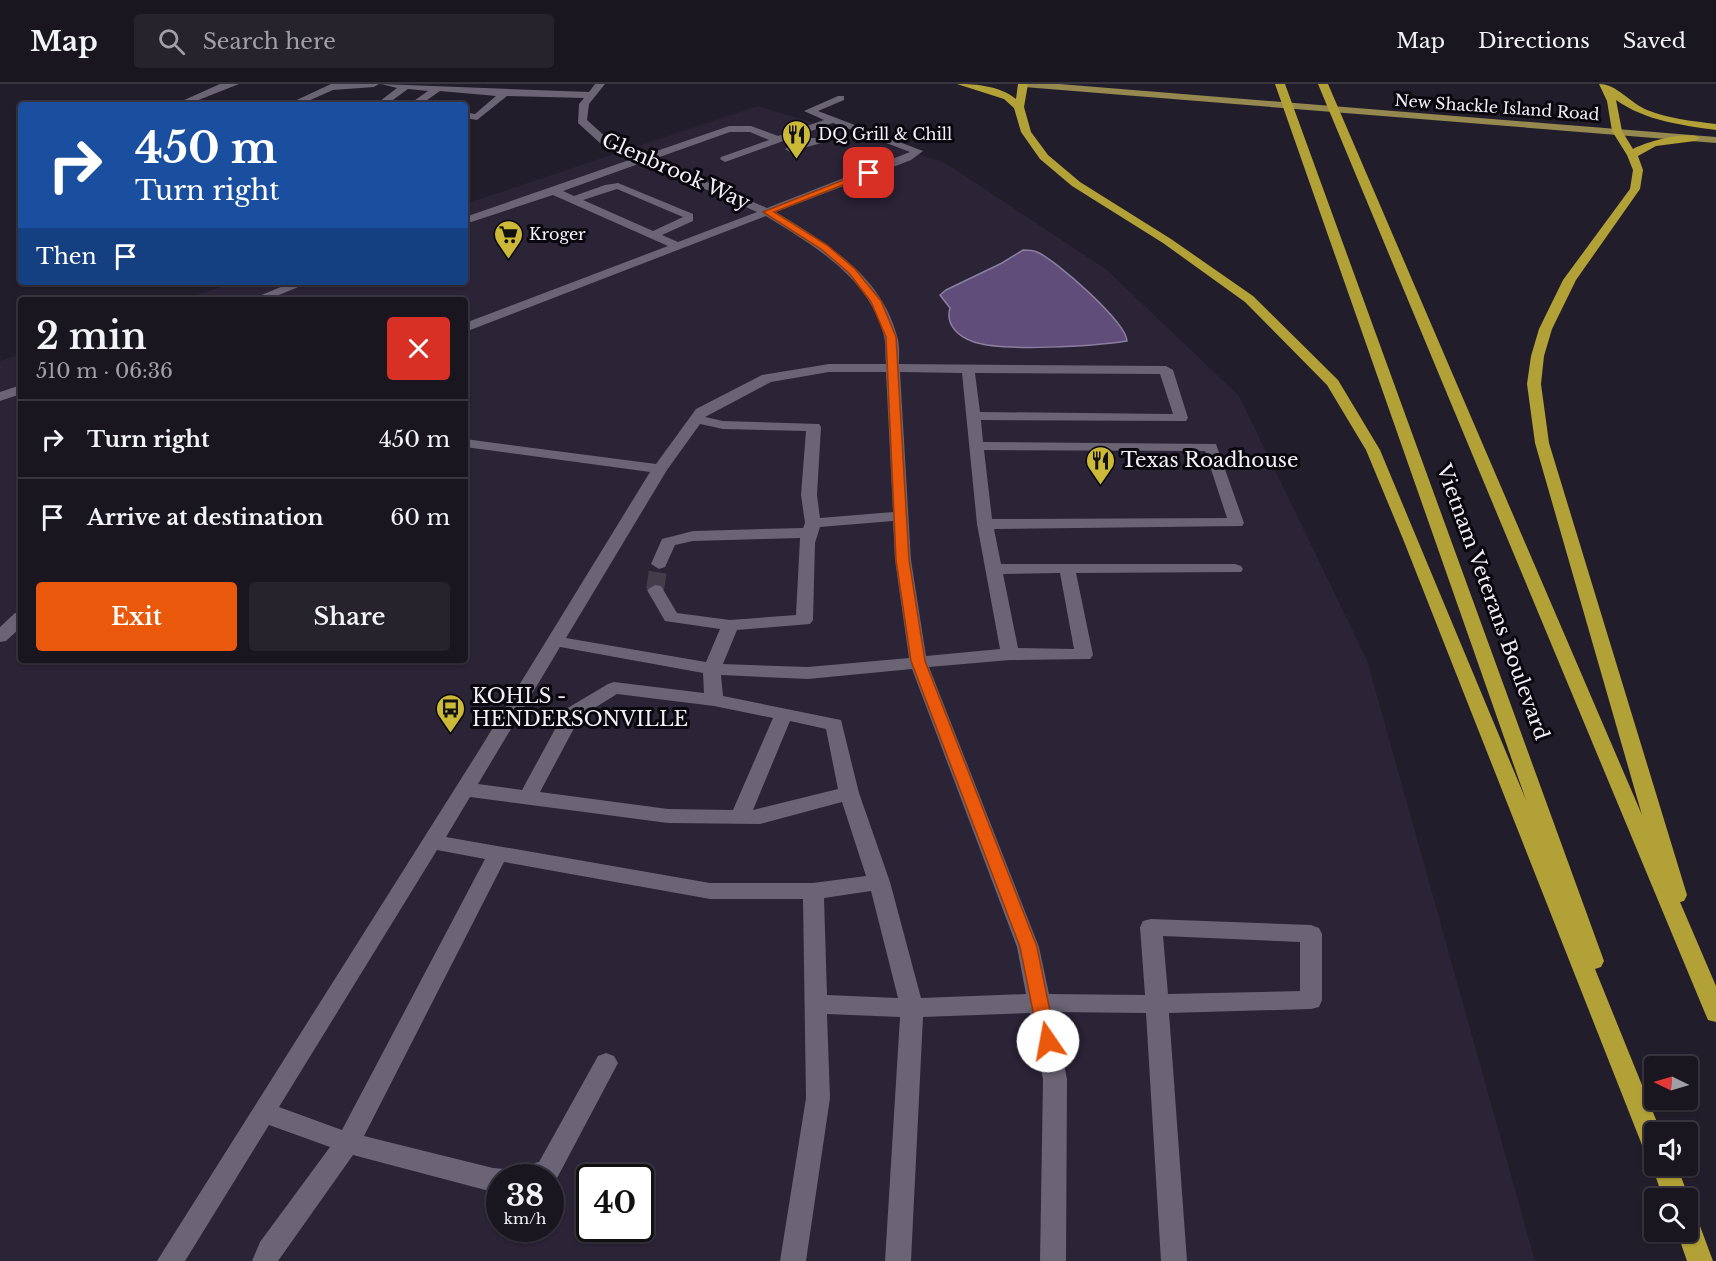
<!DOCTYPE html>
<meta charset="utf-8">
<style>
body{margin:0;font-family:"Libre Baskerville",serif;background:#27232d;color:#f1f3f6;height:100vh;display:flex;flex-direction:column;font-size:22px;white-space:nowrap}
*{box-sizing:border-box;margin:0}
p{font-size:20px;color:#9f9fa5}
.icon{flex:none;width:33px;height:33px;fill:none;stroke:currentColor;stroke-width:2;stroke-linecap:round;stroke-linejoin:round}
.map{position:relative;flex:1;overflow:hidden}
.sheet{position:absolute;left:18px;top:213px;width:450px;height:366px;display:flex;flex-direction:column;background:#1a1620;border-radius:6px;box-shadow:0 2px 4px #0004,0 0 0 2px #38353e}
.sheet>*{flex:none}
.banner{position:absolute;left:18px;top:18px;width:450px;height:183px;border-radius:6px;box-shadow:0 2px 4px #0004,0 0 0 2px #38353e;background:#1a4fa0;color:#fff;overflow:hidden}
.needle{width:39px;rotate:275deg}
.fabs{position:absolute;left:1644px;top:972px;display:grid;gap:12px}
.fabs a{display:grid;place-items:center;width:54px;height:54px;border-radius:6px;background:#1a1620;box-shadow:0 2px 4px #0004,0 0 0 2px #38353e;font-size:30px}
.speed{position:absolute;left:486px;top:1080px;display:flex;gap:12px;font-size:30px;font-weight:700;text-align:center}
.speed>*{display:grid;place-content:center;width:78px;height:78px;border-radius:50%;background:#1a1620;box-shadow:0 2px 4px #0004,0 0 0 2px #38353e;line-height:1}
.speed small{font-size:15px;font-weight:400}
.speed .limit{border:3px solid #111;border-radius:9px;background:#fff;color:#111}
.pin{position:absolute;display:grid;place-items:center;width:51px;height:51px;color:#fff;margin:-26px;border-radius:12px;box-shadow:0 3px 9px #0006}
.me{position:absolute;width:66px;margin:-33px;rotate:348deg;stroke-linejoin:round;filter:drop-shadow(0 0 4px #0008)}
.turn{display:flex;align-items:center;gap:21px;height:126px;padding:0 18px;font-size:27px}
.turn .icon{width:78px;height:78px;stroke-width:2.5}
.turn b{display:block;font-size:42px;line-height:51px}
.then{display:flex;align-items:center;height:57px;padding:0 18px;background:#0003;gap:12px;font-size:22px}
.round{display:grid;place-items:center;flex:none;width:63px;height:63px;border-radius:6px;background:#27232d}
.overview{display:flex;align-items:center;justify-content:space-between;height:102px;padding:0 18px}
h1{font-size:36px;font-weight:600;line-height:45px}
.button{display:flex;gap:12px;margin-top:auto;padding:12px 18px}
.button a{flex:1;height:69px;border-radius:6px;background:#ea580c;color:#fff;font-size:24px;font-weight:600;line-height:69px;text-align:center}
.button a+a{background:#27232d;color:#f1f3f6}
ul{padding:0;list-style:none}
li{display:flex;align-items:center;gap:18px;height:78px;padding:0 18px;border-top:2px solid #38353e}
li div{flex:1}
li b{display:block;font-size:22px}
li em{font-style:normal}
header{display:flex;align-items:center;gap:36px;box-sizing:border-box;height:84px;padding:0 30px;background:#1a1620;border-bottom:2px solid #38353e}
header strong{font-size:28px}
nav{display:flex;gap:33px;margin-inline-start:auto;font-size:21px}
.search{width:420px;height:54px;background:#27232d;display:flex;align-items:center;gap:15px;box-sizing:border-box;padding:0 21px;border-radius:6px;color:#9f9fa5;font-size:22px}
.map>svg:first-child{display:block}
</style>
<header>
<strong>Map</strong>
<div class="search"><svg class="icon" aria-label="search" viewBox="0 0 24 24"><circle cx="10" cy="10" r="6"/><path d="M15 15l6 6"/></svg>Search here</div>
<nav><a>Map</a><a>Directions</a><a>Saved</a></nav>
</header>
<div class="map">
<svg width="1716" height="1177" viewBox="0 0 1716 1177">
<rect width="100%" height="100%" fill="#221d2a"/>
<path fill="#2b2336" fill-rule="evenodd" d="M758 22 944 78 1107 186 1239 312 1367 576 1535 1177H0V277L21 270V576H465V216H181L235 198H465V120ZM500 1094H550V1144H500ZM590 1094H640V1144H590Z"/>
<path fill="#604d79" stroke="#8c7e9f" stroke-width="1.5" d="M1023 166C1028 166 1033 166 1037 168 1056 176 1126 238 1127 257 1094 262 1004 268 974 258 959 253 945 241 950 224L940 211 946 206 1002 179Z"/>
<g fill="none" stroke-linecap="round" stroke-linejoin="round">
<polyline stroke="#423d49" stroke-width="18" stroke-dasharray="18 9" stroke-linecap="butt" points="655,506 659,480"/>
<g fill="#6a6474" fill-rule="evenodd">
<polygon points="220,0 239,0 186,21 173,21"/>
<polygon points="331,0 379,0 374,3 333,6 299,21 286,21"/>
<path d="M381 0 589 8 595 0H605L589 20 587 36 608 55 645 71 729 42H751L778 52 824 36 804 27 838 12H844V16L818 27 923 67 911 76 776 128C826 159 881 191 897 252 900 261 899 271 899 280L1166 282 1173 286 1188 334 1186 337 981 336 983 358 1216 360 1244 439 1242 442 994 445 1001 480H1235L1241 482 1243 485 1241 488 1076 489 1093 571 1090 575 1010 576 929 583 1039 863 1049 910 1145 911 1140 843 1143 837 1151 835 1311 841 1319 844 1322 850V916L1319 923 1311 925 1169 929 1187 1177H1161L1146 929 1053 928 1067 995 1066 1177H1040L1043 995 1030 929 923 933 911 1177H885L900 933 827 930 830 1014 806 1177H780L806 1014 803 815H710L504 778 364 1052 493 1084 504 1085 539 1078 598 972 606 969 614 972 618 979 556 1096 550 1098V1094H500V1107L493 1108 353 1071 278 1177H252L260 1158 330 1063 269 1041 185 1177H157L478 668 650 388 465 363V355L656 380 696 325 762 291 829 280H886C885 271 886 261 884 252 869 193 814 162 766 132L465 248V239L668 162 553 111 465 140V133L635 74 600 59 578 39 579 20 584 14 507 12 477 36 465 34V28L475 30 496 12 440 7 420 21H408L428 7 408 5 386 21H375L397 4ZM833 39 910 68 767 124 654 75 730 48H750L769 56 721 73 720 75 725 78ZM644 78 757 128 678 158 662 151 693 137V130L618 99 605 101 574 112 563 107ZM617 105 683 133 653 147 583 116ZM829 288H886L893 428 820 434 817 411 821 343 819 340 723 337 705 333 771 298ZM900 288 962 289 977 440 1000 565 926 572 911 476ZM975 289 1160 290 1173 330 980 328ZM700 340 723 345 806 347 801 411 805 439 803 444 693 447 662 455 651 480 659 485 665 483 675 461 693 457 800 454 796 531 730 536 677 529 661 502 655 501 647 506 665 537 720 545 706 578 566 554 667 386ZM984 366 1205 367 1227 434 992 435ZM893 437 895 476 909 574 808 583 723 580 737 546 810 540 813 536 815 459 820 443ZM1060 489 1074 565 1018 564 1003 490ZM560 563 703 589 704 609 614 598 608 600 566 625 522 706 478 700ZM912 585 1017 863 1026 910 921 914 890 798 859 709 841 636 723 612 721 591 808 595ZM617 610 714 622 773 634 733 726 668 725 540 708 580 633ZM790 637 826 645 838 705 753 726ZM470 713 668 739 760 740 842 718 866 792 813 799H710L446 753ZM437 766 485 775 342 1046 279 1023ZM871 807 898 914 827 911 824 814ZM1163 852 1300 858V907L1168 910Z"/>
<polygon points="810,54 823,54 828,57 790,68 785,65"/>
<polygon points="293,198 310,198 267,216 249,216"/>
<polygon points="21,301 21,310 0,317 0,308"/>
<polygon points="21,528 21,543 6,557 0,558 0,543 15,529"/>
</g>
<polygon fill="#95894f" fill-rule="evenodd" points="1019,0 1059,0 1716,53 1716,59 1024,3"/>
<g fill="#b2a136" fill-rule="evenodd">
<path d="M957 0C977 0 1000 2 1016 15L1018 0H1028L1024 23 1031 48 1048 71 1080 98 1171 155 1253 212 1338 296 1380 366 1526 716 1275 0H1285L1604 877 1601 883 1595 885 1661 1048H1654V1072L1645 1069 1642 1061 1403 455 1366 366 1327 301 1245 218 1163 159 1072 102 1040 75 1021 48 1014 24 1004 15Z"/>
<path d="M1318 0H1328L1642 731 1535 359 1527 300 1531 272 1539 245 1563 196 1630 105 1633 86 1627 71 1612 47 1607 17 1599 0C1617 0 1630 19 1647 26 1669 35 1693 37 1716 40V46C1681 41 1646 37 1616 16L1622 47 1633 65C1646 58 1689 46 1700 54L1695 57 1656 62 1638 72 1643 86 1640 105 1576 196 1552 245 1544 272 1541 300 1549 359 1687 811 1684 817 1680 818 1716 902V938L1708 936 1705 929Z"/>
<polygon points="1654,1077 1654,1082 1677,1082 1689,1114 1688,1117 1688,1114 1663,1114 1652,1082"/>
<polygon points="1688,1131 1697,1134 1713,1177 1687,1177 1677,1148 1688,1148"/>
</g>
</g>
<polygon fill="#ea580c" stroke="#983908" stroke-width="1.5" points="866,87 873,89 774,128 827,161 855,185 881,217 896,253 909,476 925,577 1037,863 1056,957 1054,962 1048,964 1041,962 1039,957 1020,863 911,577 896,476 886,253 871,218 849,189 821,165 763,128"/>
<defs>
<symbol id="restaurant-pin" viewBox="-11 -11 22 30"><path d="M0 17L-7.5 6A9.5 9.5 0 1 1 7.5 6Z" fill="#cdb938" stroke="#0a080e"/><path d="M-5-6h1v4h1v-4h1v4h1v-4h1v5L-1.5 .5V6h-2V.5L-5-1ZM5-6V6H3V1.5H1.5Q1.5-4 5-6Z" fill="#111"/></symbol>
<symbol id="supermarket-pin" viewBox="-11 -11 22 30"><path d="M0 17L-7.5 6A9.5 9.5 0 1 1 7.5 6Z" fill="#cdb938" stroke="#0a080e"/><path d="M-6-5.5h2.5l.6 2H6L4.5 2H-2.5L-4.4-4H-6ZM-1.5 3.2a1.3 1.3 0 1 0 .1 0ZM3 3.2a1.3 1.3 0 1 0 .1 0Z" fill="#111"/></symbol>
<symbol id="bus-pin" viewBox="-11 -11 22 30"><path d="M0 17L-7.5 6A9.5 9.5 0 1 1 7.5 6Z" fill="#cdb938" stroke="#0a080e"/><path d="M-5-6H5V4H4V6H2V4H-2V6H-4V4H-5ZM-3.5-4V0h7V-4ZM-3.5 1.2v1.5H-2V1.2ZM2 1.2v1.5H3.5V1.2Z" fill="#111"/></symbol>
</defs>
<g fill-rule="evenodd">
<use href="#restaurant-pin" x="780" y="34" width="33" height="45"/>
<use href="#supermarket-pin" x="492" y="134" width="33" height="45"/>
<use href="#restaurant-pin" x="1084" y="360" width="33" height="45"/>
<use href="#bus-pin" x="434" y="608" width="33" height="45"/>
</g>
<g text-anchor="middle" stroke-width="6" stroke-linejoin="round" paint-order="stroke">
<g font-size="16" fill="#f4f0f9" stroke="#0a080e">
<text transform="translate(1497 23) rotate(4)" y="6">New Shackle Island Road</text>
</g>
<g font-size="16" fill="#f4f0f9" stroke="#0a080e" text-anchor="start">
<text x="818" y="56">DQ Grill &amp; Chill</text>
<text x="529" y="156">Kroger</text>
</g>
<g font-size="20" fill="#f4f0f9" stroke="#0a080e">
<text transform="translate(676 87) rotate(24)" y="7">Glenbrook Way</text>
<text transform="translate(1493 518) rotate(70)" y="7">Vietnam Veterans Boulevard</text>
</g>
<g font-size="20" fill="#f4f0f9" stroke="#0a080e" text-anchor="start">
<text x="1121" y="383">Texas Roadhouse</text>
<text x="472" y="619">KOHLS -<tspan x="472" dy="23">HENDERSONVILLE</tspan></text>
</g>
</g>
</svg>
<div class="fabs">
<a><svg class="needle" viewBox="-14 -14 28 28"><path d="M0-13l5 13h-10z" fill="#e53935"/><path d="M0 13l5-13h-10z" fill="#9f9fa5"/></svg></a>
<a><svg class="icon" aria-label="sound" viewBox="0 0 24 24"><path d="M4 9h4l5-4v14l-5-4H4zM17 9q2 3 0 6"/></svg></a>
<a><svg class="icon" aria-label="search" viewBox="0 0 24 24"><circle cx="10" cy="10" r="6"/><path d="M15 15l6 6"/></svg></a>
</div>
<div class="speed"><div>38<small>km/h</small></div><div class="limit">40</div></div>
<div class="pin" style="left:869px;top:89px;background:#d93025"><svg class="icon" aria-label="arrive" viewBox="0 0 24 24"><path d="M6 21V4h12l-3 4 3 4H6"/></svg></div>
<svg class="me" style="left:1048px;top:957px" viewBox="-20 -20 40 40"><circle r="19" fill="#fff"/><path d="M0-13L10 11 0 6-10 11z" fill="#ea580c"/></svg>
<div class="banner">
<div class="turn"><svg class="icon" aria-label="right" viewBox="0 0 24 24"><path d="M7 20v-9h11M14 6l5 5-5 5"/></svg><div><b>450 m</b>Turn right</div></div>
<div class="then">Then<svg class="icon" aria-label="arrive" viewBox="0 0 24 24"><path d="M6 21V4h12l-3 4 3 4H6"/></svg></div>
</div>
<section class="sheet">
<div class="overview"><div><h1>2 min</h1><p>510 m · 06:36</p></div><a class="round" style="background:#d93025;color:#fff"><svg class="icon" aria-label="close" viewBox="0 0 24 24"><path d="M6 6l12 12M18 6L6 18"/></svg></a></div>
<ul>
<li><svg class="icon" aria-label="right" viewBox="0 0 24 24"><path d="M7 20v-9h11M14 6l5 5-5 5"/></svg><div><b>Turn right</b></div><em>450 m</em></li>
<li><svg class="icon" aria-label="arrive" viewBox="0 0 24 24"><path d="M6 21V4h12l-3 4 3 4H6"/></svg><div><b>Arrive at destination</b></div><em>60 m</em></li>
</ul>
<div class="button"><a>Exit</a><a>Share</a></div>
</section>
</div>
